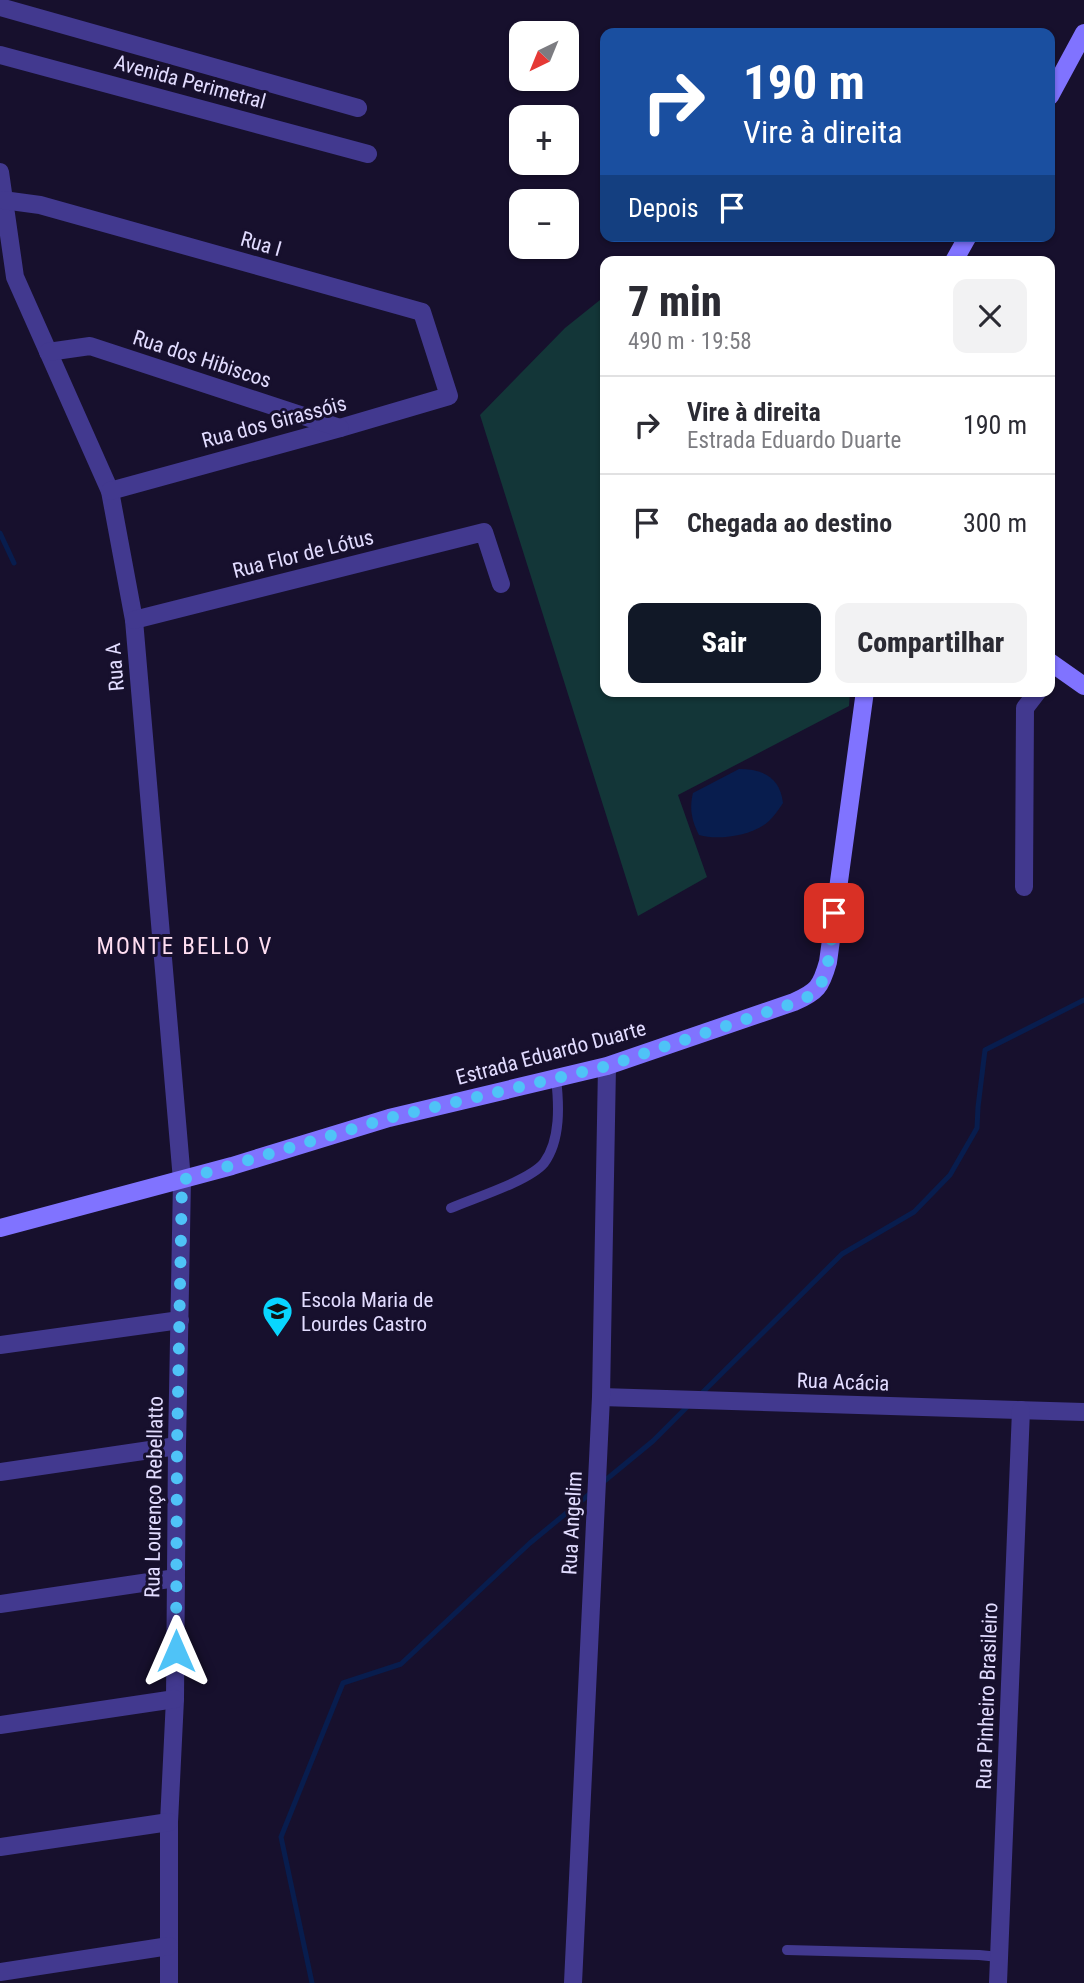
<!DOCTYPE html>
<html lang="pt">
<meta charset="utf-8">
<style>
body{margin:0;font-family:"Roboto Condensed",sans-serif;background:#f2f2f3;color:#2b2b33;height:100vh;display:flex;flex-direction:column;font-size:26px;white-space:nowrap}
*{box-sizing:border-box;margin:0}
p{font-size:23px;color:#7c7c81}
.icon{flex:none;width:38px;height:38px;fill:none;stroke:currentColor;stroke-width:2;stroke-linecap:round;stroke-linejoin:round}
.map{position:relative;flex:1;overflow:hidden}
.details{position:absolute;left:600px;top:256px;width:455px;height:441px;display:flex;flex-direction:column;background:#fff;border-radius:14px;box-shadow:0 2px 5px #0004}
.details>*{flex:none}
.banner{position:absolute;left:600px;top:28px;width:455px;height:214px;border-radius:14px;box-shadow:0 2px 5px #0004;background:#1a4fa0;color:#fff;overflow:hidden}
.needle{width:46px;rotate:223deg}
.buttons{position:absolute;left:509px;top:21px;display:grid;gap:14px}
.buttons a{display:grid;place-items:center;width:70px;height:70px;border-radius:14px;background:#fff;box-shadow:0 2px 5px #0004;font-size:35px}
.pin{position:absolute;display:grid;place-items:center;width:60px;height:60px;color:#fff;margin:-30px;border-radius:14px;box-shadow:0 4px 10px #0006}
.me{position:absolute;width:77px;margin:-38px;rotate:0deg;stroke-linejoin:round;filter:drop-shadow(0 0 5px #0008)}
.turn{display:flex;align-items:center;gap:24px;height:147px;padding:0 28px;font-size:32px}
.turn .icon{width:91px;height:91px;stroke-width:2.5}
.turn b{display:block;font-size:49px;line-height:60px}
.then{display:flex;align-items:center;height:66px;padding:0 28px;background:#0003;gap:14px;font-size:26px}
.round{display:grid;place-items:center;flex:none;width:74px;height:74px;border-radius:14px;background:#f2f2f3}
.summary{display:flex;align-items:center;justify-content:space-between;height:119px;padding:0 28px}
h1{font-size:42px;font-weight:800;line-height:52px}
.cta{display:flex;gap:14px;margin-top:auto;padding:14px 28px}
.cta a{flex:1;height:80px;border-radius:14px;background:#111827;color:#fff;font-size:28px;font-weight:800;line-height:80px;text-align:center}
.cta a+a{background:#f2f2f3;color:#2b2b33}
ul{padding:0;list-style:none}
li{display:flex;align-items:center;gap:21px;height:98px;padding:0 28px;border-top:2px solid #e1e1e2}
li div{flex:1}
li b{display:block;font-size:26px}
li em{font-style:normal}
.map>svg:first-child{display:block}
</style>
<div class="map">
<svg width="1084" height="1983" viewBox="0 0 1084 1983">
<rect width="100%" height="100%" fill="#17102d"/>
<polygon fill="#133638" points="605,296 606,691 850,691 849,706 678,795 707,877 638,916 480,415 565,328"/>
<path fill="#081d4e" d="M739 769C764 769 780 778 783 803 779 809 774 816 769 821 754 835 719 841 699 835 692 821 689 809 693 793Z"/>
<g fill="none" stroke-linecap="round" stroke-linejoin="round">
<g stroke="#081d4e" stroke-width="5">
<polyline points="0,533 14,563"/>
<polyline points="698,1397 842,1254 914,1212 950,1175 977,1128 978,1107 985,1050 1084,1000"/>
<polyline points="602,1483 653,1441 691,1403"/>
<polyline points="312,1983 281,1837 343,1683 401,1664 530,1543 592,1492"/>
</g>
<g stroke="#42398f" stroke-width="10">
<path d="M451 1208C474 1198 529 1181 544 1163 561 1140 559 1104 556 1078"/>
<polyline points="787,1950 979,1955 999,1957"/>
</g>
<g stroke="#42398f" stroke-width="18">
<polyline points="0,7 358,108"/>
<polyline points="0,55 368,154"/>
<polyline points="0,172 15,277 110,491 134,620 182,1180 177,1446 175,1699 169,1822 169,1983"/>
<polyline points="3,200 40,205 422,312 449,396 340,428 110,491"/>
<polyline points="48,352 90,346 340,428"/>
<polyline points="134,620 484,532 501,584"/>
<polyline points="1024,887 1025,708 1038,691"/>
<polyline points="0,1345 180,1320"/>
<polyline points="601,1397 1084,1412"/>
<polyline points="0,1472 177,1446"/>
<polyline points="0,1604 176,1578"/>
<polyline points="0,1725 175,1699"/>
<polyline points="0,1847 169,1822"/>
<polyline points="0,1972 169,1946"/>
<polyline points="573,1983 601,1397 607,1066"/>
<polyline points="998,1983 1021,1410"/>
</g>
<g stroke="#8073ff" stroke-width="18">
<polyline points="1050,96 1084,33"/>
<polyline points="954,261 968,236"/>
<polyline points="1050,662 1084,686"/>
<path d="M0 1228 232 1166 389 1118 607 1066 794 1002C817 992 821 987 828 962L865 691"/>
</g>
</g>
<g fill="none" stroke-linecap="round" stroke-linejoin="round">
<path stroke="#4fc3f7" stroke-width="12" stroke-dasharray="0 21.6" d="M176 1651 177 1446 182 1180 389 1118 607 1066 794 1003C800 1000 809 997 814 993 831 977 831 935 834 913"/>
</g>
<defs>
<symbol id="school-pin" viewBox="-11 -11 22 30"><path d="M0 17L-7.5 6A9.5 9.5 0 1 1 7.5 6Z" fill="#08d6ff" stroke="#17102d"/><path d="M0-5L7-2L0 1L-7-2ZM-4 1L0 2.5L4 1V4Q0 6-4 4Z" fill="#111"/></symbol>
</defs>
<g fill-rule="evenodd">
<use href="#school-pin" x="260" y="1294" width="35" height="47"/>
</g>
<g text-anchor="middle" stroke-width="6" stroke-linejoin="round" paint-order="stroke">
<g font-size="21" fill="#e2dcff" stroke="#17102d">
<text transform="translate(190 82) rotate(15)" y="7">Avenida Perimetral</text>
<text transform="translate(261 244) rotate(16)" y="7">Rua I</text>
<text transform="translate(202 359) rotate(18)" y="7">Rua dos Hibiscos</text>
<text transform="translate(274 422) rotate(-15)" y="7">Rua dos Girassóis</text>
<text transform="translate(303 554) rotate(-14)" y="7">Rua Flor de Lótus</text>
<text transform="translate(115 667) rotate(-95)" y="7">Rua A</text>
<text transform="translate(551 1053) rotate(-15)" y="7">Estrada Eduardo Duarte</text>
<text transform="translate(843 1382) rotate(2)" y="7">Rua Acácia</text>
<text transform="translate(154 1497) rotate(-89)" y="7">Rua Lourenço Rebellatto</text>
<text transform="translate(572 1523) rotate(-87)" y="7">Rua Angelim</text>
<text transform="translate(987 1696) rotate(-88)" y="7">Rua Pinheiro Brasileiro</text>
</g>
<g font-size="21" fill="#e2dcff" stroke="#17102d" text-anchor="start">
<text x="301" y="1307">Escola Maria de<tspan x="301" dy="24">Lourdes Castro</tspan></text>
</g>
<g font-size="23" letter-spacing="2" fill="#ffdef1" stroke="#17102d">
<text x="185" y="954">MONTE BELLO V</text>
</g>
</g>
</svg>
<div class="buttons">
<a><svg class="needle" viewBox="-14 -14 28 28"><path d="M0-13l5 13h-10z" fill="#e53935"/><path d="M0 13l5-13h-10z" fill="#7c7c81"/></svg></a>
<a>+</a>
<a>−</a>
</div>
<div class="pin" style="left:834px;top:913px;background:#d93025"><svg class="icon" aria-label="arrive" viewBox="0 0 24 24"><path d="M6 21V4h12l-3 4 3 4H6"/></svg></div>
<svg class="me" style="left:176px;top:1651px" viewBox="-20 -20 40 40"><path d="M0-17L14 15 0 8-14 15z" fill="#4fc3f7" stroke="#fff" stroke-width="4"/></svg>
<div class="banner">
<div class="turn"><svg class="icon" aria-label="right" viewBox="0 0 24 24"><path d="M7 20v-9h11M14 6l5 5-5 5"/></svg><div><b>190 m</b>Vire à direita</div></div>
<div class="then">Depois<svg class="icon" aria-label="arrive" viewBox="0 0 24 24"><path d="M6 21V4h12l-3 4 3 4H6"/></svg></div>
</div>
<section class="details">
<div class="summary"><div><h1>7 min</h1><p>490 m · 19:58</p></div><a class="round"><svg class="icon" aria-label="close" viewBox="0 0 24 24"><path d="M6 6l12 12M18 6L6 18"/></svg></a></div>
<ul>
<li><svg class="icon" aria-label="right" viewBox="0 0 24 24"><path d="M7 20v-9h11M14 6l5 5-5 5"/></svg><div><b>Vire à direita</b><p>Estrada Eduardo Duarte</p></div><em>190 m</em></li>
<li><svg class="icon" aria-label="arrive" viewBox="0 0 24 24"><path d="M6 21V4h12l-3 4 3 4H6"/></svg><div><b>Chegada ao destino</b></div><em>300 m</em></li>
</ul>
<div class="cta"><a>Sair</a><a>Compartilhar</a></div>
</section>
</div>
